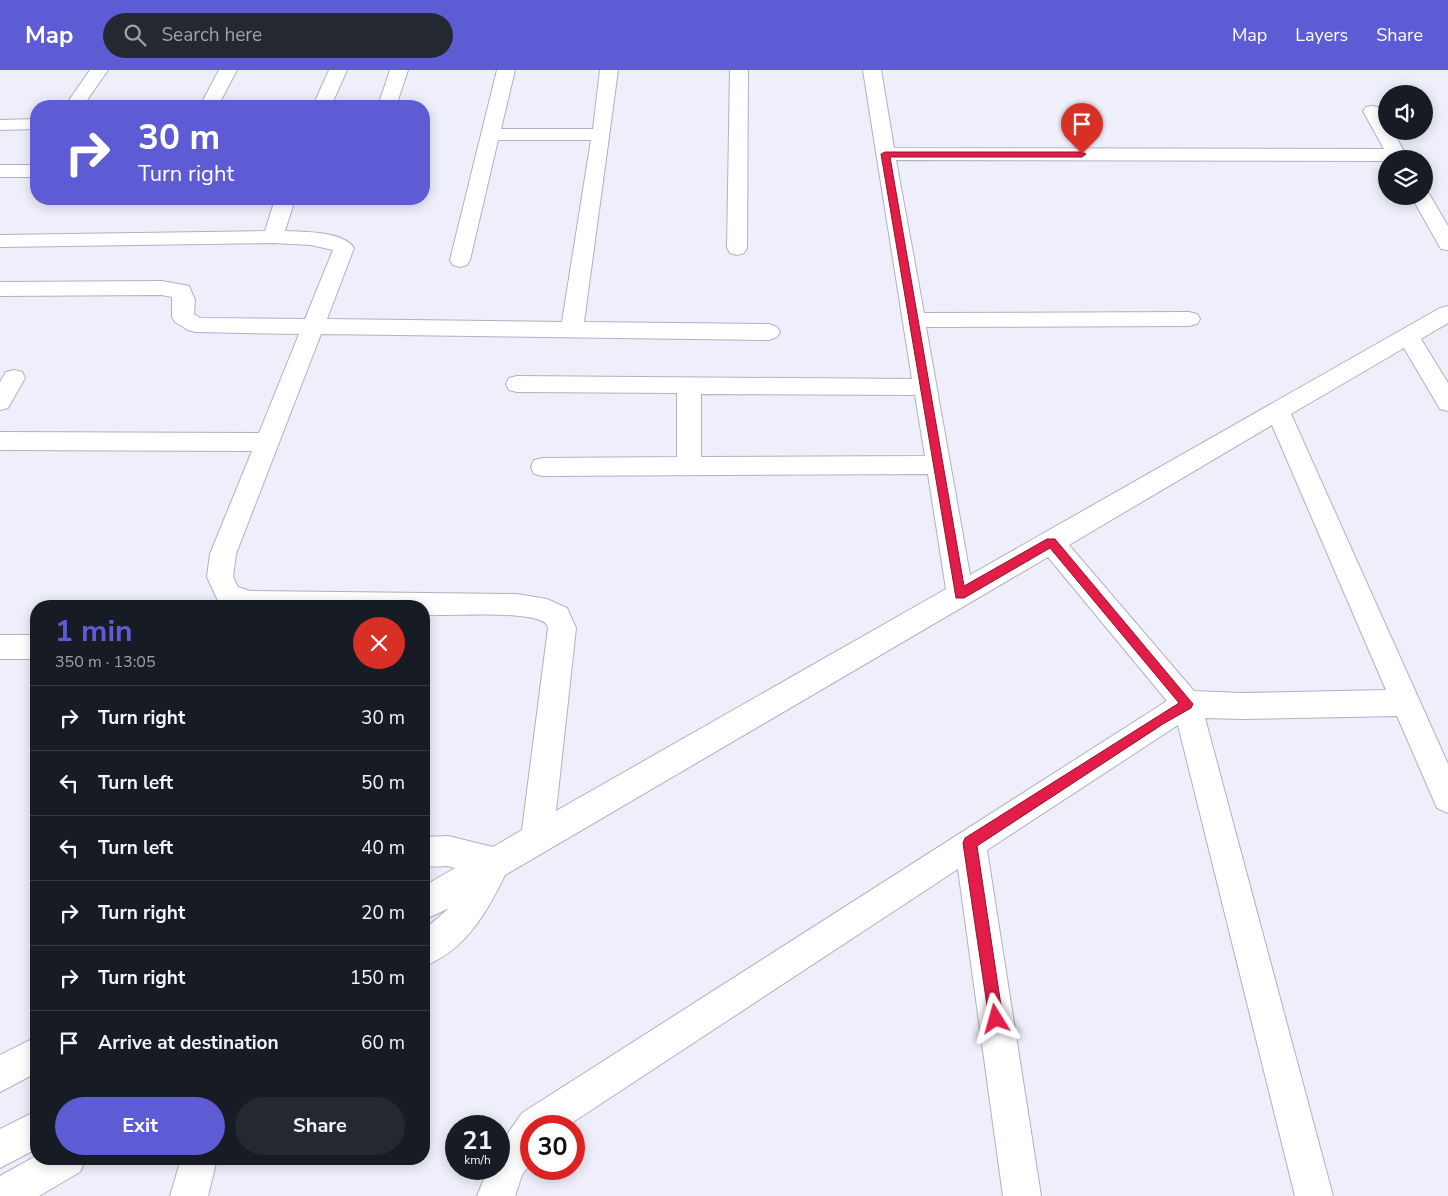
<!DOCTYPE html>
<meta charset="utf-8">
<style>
body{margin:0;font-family:"Nunito Sans",sans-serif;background:#242831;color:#f1f3f6;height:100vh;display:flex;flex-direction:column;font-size:19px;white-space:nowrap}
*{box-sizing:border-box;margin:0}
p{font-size:16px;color:#9ea1a6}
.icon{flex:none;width:28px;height:28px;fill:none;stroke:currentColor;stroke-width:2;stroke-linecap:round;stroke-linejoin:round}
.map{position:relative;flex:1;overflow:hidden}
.side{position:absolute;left:30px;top:530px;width:400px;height:565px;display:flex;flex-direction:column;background:#171b24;border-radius:20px;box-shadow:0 2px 12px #0003}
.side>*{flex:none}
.hud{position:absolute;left:30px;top:30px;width:400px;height:105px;border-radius:20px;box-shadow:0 2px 12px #0003;background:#5e5cd5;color:#fff;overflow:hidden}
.buttons{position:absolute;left:1378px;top:15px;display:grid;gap:10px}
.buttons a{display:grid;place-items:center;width:55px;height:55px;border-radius:50%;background:#171b24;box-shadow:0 2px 12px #0003;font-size:25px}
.speed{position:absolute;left:445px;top:1045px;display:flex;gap:10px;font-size:25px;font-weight:700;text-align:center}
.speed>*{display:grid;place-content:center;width:65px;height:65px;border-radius:50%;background:#171b24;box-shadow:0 2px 12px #0003;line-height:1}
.speed small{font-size:12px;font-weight:400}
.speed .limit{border:8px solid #d22;background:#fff;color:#111}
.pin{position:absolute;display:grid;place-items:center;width:42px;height:42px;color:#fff;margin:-51px -21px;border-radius:50% 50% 50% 0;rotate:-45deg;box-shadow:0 0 5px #0007}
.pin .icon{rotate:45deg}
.me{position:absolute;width:55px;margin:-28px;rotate:352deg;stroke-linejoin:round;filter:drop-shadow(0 0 4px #0008)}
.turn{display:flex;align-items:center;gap:18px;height:105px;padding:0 25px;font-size:22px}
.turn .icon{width:65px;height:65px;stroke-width:2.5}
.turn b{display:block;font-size:35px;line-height:42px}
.round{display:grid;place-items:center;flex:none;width:52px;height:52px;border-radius:26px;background:#242831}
.overview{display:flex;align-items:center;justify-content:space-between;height:85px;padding:0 25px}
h1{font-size:30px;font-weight:700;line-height:38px;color:#5e5cd5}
.cta{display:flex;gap:10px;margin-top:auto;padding:10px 25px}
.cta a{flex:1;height:58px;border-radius:30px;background:#5e5cd5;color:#fff;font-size:20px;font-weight:700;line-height:58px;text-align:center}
.cta a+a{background:#242831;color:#f1f3f6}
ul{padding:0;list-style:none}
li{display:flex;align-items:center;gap:15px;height:65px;padding:0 25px;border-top:1px solid #363941}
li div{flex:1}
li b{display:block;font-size:19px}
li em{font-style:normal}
header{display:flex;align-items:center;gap:30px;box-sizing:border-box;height:70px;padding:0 25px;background:#5e5cd5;color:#fff}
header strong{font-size:24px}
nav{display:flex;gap:28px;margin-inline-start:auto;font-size:18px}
.search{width:350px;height:45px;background:#242831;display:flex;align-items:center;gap:12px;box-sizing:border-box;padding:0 18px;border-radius:28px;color:#9ea1a6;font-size:19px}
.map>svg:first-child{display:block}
</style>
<header>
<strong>Map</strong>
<div class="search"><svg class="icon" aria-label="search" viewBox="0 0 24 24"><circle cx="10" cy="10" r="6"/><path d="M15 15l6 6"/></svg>Search here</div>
<nav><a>Map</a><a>Layers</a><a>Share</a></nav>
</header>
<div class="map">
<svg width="1448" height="1126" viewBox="0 0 1448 1126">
<rect width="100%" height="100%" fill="#eeeffb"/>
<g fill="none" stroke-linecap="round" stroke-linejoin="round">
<defs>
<g id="minor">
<polygon points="90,0 108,0 83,36 65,36"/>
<polygon points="219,0 237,0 218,36 200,36"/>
<polygon points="329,0 347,0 331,36 313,36"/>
<polygon points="390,0 408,0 396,36 378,36"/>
<path d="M497 0H515L501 59H593L600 0H618L584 252 769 254 777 257 780 262 777 267 769 270 321 264 236 484 233 507 238 517 250 521 517 524 547 529 567 538 576 558 556 741 946 519 928 404 543 406 534 404 531 397 534 390 543 388 677 387V323L517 322 509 320 506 314 509 308 517 306 912 309 863 0H881L894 78 1384 79 1363 41 1366 37 1372 36 1378 37 1386 50V61H1393L1408 89H1386V91L896 90 924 243 1189 242 1197 244 1200 249 1197 254 1189 256 926 257 970 505 1440 238 1448 236V253L1421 269 1448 313V341L1440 339 1404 278 1291 344 1448 694V743L1437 738 1397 646 1242 649 1205 648 1333 1126H1295L1178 655 987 780 1041 1126H1003L958 799 567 1056H531V1093L522 1105 515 1126H477L488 1099H499V1076L522 1043 1167 631 1048 487 505 805C487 842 465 881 424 896V860L449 838 424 850V816L455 798 448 796 424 797V767L448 766 493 777 522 760 548 558C547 554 545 552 540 550 512 541 455 546 424 545V536H228L219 533 207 507 210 484 252 381 0 380V362L259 363 299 264 196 262 188 260 175 252 172 247V227L162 225 0 226V212L162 211 189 216 195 230 194 244 200 248 305 249 333 180 311 175 273 173 0 177V165L265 161 275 129H295L285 161C304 162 343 161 354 178L327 249 562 252 591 70H498L470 190 467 195 460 197 453 195 450 190ZM701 324 915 325 925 386 701 387ZM1272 355 1386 620 1242 623 1194 621 1069 475Z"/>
<polygon points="730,0 748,0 747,178 744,183 737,185 730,183 727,178"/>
<polygon points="36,49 36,59 0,60 0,50"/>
<rect x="0" y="95" width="36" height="12"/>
<polygon points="1424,121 1428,122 1448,156 1448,180 1441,179 1411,126 1424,126"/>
<polygon points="14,300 22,302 25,308 8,338 0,340 0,312 6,302"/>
<rect x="0" y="565" width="36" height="24"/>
<polygon points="36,967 36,1003 0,1022 0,985"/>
<polygon points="36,1041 36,1079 0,1098 0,1059"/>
<polygon points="36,1086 36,1089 86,1089 80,1102 39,1126 0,1126 0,1106"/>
<polygon points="181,1089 217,1089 208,1126 170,1126"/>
</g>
</defs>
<use href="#minor" stroke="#afb1c4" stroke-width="2"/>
<use href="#minor" fill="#fff" fill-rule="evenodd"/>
</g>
<polygon fill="#e11d48" stroke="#92132f" points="885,82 1082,82 1086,84 1082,87 890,87 964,516 1047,469 1055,469 1193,634 1191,638 1163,654 977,776 1003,949 1001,954 996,957 991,954 989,949 963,773 965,768 1179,633 1050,478 964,528 956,528 881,84"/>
</svg>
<div class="buttons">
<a><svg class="icon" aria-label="sound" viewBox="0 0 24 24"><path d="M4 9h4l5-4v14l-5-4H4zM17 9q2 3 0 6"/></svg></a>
<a><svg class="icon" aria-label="layers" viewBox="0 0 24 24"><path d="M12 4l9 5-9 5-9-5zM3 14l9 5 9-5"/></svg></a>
</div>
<div class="speed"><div>21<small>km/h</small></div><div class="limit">30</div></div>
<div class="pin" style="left:1082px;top:84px;background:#d93025"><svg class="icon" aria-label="arrive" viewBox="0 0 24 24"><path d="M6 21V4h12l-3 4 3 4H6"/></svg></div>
<svg class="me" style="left:996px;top:949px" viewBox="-20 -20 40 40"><path d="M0-17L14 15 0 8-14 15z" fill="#e11d48" stroke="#fff" stroke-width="4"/></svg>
<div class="hud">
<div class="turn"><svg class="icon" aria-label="right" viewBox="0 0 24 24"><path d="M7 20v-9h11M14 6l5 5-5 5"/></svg><div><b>30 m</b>Turn right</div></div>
</div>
<section class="side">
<div class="overview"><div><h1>1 min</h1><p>350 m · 13:05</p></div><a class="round" style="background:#d93025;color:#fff"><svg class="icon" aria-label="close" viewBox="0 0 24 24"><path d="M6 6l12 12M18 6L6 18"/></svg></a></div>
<ul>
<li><svg class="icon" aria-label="right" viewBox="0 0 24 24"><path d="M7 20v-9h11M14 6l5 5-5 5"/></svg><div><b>Turn right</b></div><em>30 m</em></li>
<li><svg class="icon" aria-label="left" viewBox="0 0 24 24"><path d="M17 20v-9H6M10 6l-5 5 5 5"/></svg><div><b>Turn left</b></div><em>50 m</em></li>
<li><svg class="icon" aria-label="left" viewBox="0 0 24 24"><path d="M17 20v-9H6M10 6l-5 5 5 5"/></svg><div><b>Turn left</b></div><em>40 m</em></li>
<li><svg class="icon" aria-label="right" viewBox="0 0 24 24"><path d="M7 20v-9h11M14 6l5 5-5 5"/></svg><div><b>Turn right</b></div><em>20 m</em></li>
<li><svg class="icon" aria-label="right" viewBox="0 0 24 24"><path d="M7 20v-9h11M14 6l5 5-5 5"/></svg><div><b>Turn right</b></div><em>150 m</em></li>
<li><svg class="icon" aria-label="arrive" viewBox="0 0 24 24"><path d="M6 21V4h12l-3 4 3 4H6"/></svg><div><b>Arrive at destination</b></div><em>60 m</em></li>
</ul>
<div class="cta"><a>Exit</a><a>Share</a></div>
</section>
</div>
